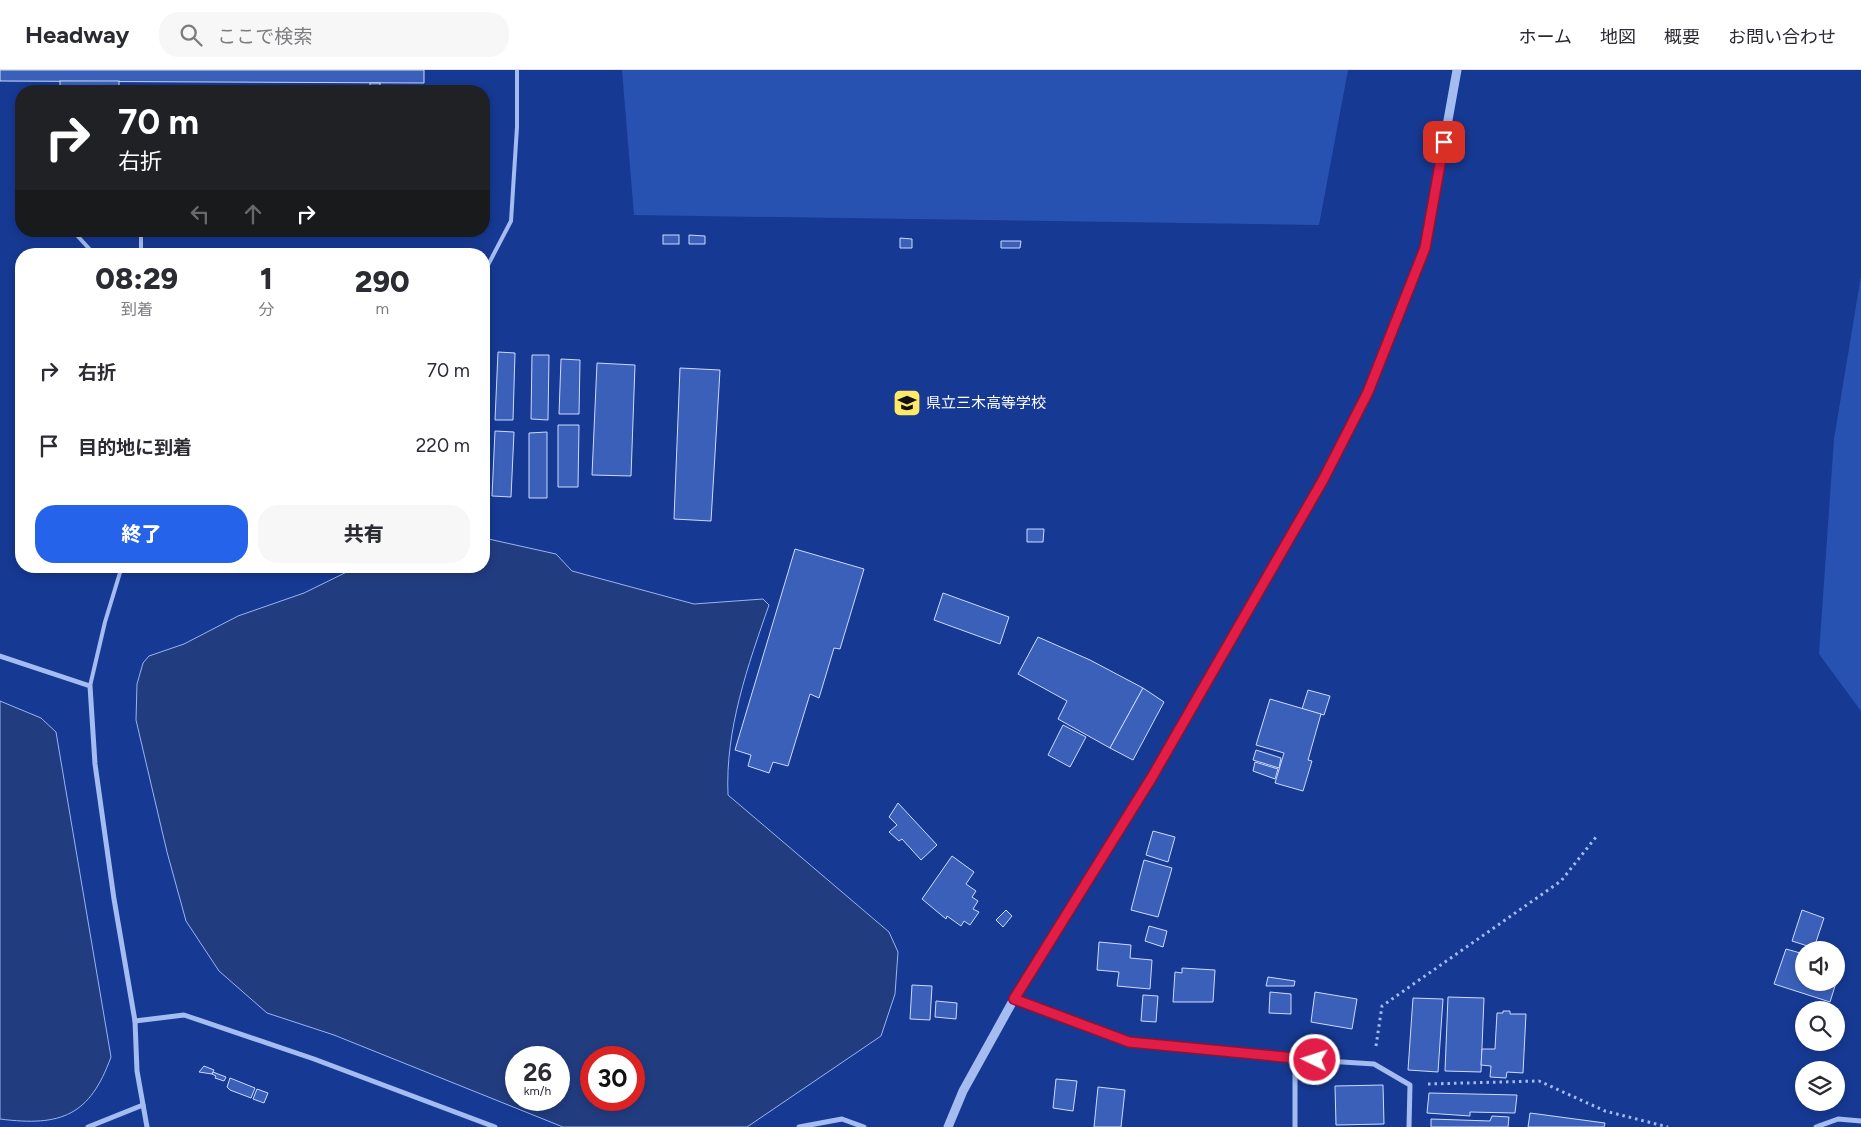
<!DOCTYPE html>
<html lang="ja">
<meta charset="utf-8">
<style>
body{margin:0;font-family:Figtree,"Noto Sans JP",sans-serif;background:#f7f7f7;color:#2b2b33;height:100vh;display:flex;flex-direction:column;font-size:19px;white-space:nowrap}
*{box-sizing:border-box;margin:0}
p{font-size:16px;color:#7c7c81}
.icon{flex:none;width:28px;height:28px;fill:none;stroke:currentColor;stroke-width:2;stroke-linecap:round;stroke-linejoin:round}
.map{position:relative;flex:1;overflow:hidden}
.side{position:absolute;left:15px;top:178px;width:475px;height:325px;display:flex;flex-direction:column;background:#fff;border-radius:20px;box-shadow:0 2px 8px #0003}
.side>*{flex:none}
.hud{position:absolute;left:15px;top:15px;width:475px;height:152px;border-radius:20px;box-shadow:0 2px 8px #0003;background:#202124;color:#fff;overflow:hidden}
.tools{position:absolute;left:1795px;top:871px;display:grid;gap:10px}
.tools a{display:grid;place-items:center;width:50px;height:50px;border-radius:50%;background:#fff;box-shadow:0 2px 8px #0003;font-size:25px}
.speed{position:absolute;left:505px;top:976px;display:flex;gap:10px;font-size:25px;font-weight:700;text-align:center}
.speed>*{display:grid;place-content:center;width:65px;height:65px;border-radius:50%;background:#fff;box-shadow:0 2px 8px #0003;line-height:1}
.speed small{font-size:12px;font-weight:400}
.speed .limit{border:8px solid #d22;background:#fff;color:#111}
.pin{position:absolute;display:grid;place-items:center;width:42px;height:42px;color:#fff;margin:-21px;border-radius:10px;box-shadow:0 2px 8px #0006}
.me{position:absolute;width:55px;margin:-28px;rotate:274deg;stroke-linejoin:round;filter:drop-shadow(0 0 4px #0008)}
.turn{display:flex;align-items:center;gap:18px;height:105px;padding:0 20px;font-size:22px}
.turn .icon{width:65px;height:65px;stroke-width:2.5}
.turn b{display:block;font-size:35px;line-height:42px}
.lanes{display:flex;align-items:center;height:48px;padding:0 20px;background:#0003;justify-content:center;gap:25px;direction:ltr}
.lanes .off{opacity:.35}
.eta{display:flex;justify-content:space-evenly;align-items:center;height:85px;text-align:center}
.eta b{font-size:30px;font-weight:800;line-height:35px}
.action{display:flex;gap:10px;margin-top:auto;padding:10px 20px}
.action a{flex:1;height:58px;border-radius:20px;background:#2563eb;color:#fff;font-size:20px;font-weight:800;line-height:58px;text-align:center}
.action a+a{background:#f7f7f7;color:#2b2b33}
ul{padding:0;list-style:none}
li{display:flex;align-items:center;gap:15px;height:75px;padding:0 20px}
li div{flex:1}
li b{display:block;font-size:19px}
li em{font-style:normal}
header{display:flex;align-items:center;gap:30px;box-sizing:border-box;height:70px;padding:0 25px;background:#fff;border-bottom:1px solid #e1e1e2}
header strong{font-size:24px}
nav{display:flex;gap:28px;margin-inline-start:auto;font-size:18px}
.search{width:350px;height:45px;background:#f7f7f7;display:flex;align-items:center;gap:12px;box-sizing:border-box;padding:0 18px;border-radius:20px;color:#7c7c81;font-size:19px}
.map>svg:first-child{display:block}
</style>
<header>
<strong>Headway</strong>
<div class="search"><svg class="icon" aria-label="search" viewBox="0 0 24 24"><circle cx="10" cy="10" r="6"/><path d="M15 15l6 6"/></svg>ここで検索</div>
<nav><a>ホーム</a><a>地図</a><a>概要</a><a>お問い合わせ</a></nav>
</header>
<div class="map">
<svg width="1861" height="1057" viewBox="0 0 1861 1057">
<rect width="100%" height="100%" fill="#163993"/>
<g fill="#2852b2">
<polygon points="622,0 1348,0 1319,155 634,145"/>
<polygon points="1861,206 1861,641 1819,584 1834,369"/>
</g>
<g fill="#223c80" stroke="#98b4f4" fill-rule="evenodd">
<path d="M484 468 556 484 572 501 694 534 763 529 769 535C748 595 725 660 728 725L889 862 898 882 895 924 881 966 747 1057H563L334 965 267 943 219 901 186 851 167 782 136 650 137 614 143 593 149 586 184 574 238 546 304 523 359 496H484ZM516 988H559V1030H516ZM591 988H634V1030H591Z"/>
<path d="M0 631 41 648 56 662 111 987C90 1045 62 1057 0 1049Z"/>
</g>
<g fill="#3a60ba" stroke="#ccdbfc">
<polygon points="0,0 424,0 424,13 0,11"/>
<rect x="60" y="11" width="59" height="10"/>
<rect x="370" y="13" width="10" height="8"/>
<rect x="663" y="165" width="16" height="9"/>
<polygon points="689,165 705,166 705,174 689,174"/>
<polygon points="900,168 912,169 912,178 900,178"/>
<polygon points="1001,171 1021,171 1020,178 1001,178"/>
<polygon points="498,282 515,283 513,350 495,350"/>
<polygon points="532,285 549,285 548,350 531,349"/>
<polygon points="561,289 580,290 579,344 559,344"/>
<polygon points="597,293 635,295 631,406 592,405"/>
<polygon points="680,298 720,300 711,451 674,449"/>
<polygon points="558,355 579,355 578,417 558,417"/>
<polygon points="495,361 514,362 511,427 492,426"/>
<polygon points="547,362 547,428 529,428 529,363"/>
<polygon points="1027,459 1044,459 1043,472 1027,472"/>
<polygon points="795,479 864,499 840,579 834,578 819,628 810,624 788,696 773,692 769,703 748,696 751,685 735,680"/>
<polygon points="943,523 1009,547 1000,574 934,550"/>
<polygon points="1038,567 1090,590 1143,618 1110,678 1058,649 1067,631 1018,604"/>
<polygon points="1143,618 1164,632 1133,690 1110,678"/>
<polygon points="1308,620 1330,626 1324,645 1302,639"/>
<polygon points="1270,629 1321,644 1308,690 1312,691 1303,721 1275,713 1284,683 1256,675"/>
<polygon points="1063,655 1086,667 1070,697 1048,685"/>
<polygon points="1256,680 1281,688 1279,698 1253,690"/>
<polygon points="1255,692 1278,699 1275,709 1253,701"/>
<polygon points="898,733 937,775 921,790 902,769 899,771 889,762 897,755 889,747"/>
<polygon points="1153,761 1175,767 1168,792 1146,785"/>
<polygon points="952,786 974,802 966,814 976,821 972,827 978,831 973,839 979,842 970,855 964,851 961,856 947,846 946,849 922,829"/>
<polygon points="1144,790 1172,798 1158,847 1131,840"/>
<polygon points="1006,840 1012,846 1003,857 996,850"/>
<polygon points="1802,840 1824,848 1814,878 1792,871"/>
<polygon points="1149,856 1167,861 1163,877 1145,871"/>
<polygon points="1099,872 1131,875 1130,888 1152,890 1150,919 1117,916 1119,902 1097,900"/>
<polygon points="1786,879 1804,884 1804,912 1836,912 1836,895 1841,897 1830,932 1774,914"/>
<polygon points="1182,898 1215,900 1213,932 1173,932 1175,902 1182,903"/>
<polygon points="1268,907 1295,911 1294,916 1266,916"/>
<polygon points="912,915 932,916 930,950 910,949"/>
<polygon points="1270,922 1291,924 1291,944 1269,943"/>
<polygon points="1315,922 1357,929 1352,959 1311,952"/>
<polygon points="1143,925 1158,926 1156,952 1141,951"/>
<polygon points="1448,927 1484,928 1481,1002 1445,1001"/>
<polygon points="1413,928 1443,929 1438,1002 1408,1000"/>
<polygon points="936,931 957,933 956,949 935,947"/>
<polygon points="1503,941 1510,941 1510,944 1526,944 1523,1003 1507,1002 1506,1008 1490,1007 1491,996 1481,995 1482,979 1495,979 1497,943 1503,943"/>
<polygon points="204,996 214,1000 212,1004 199,1002"/>
<polygon points="213,1002 226,1007 224,1011 215,1008 216,1006 212,1004"/>
<polygon points="230,1008 255,1018 251,1028 230,1020 227,1017"/>
<polygon points="1056,1009 1077,1011 1073,1041 1053,1038"/>
<polygon points="1383,1015 1384,1054 1336,1055 1335,1016"/>
<polygon points="1098,1017 1125,1020 1121,1057 1094,1057"/>
<polygon points="257,1019 268,1023 264,1033 253,1029"/>
<polygon points="1429,1023 1517,1025 1515,1043 1470,1042 1470,1046 1427,1043"/>
<polygon points="1530,1043 1605,1053 1604,1057 1528,1057"/>
<polygon points="1492,1046 1509,1047 1508,1057 1431,1057 1431,1049 1490,1051"/>
</g>
<g fill="none" stroke-linecap="round" stroke-linejoin="round">
<g stroke="#a5bcf1" stroke-width="3" stroke-dasharray="2.5 4" stroke-linecap="butt">
<polyline points="1376,976 1382,936 1561,811 1596,767"/>
<polyline points="1428,1014 1539,1011 1605,1041 1668,1057"/>
</g>
<g stroke="#a5bcf1" stroke-width="4">
<polyline points="73,161 94,184"/>
<polyline points="141,184 141,161"/>
<polyline points="484,200 488,195 511,151 517,57 517,0"/>
<polyline points="90,616 105,552 122,496"/>
</g>
<g stroke="#a5bcf1" stroke-width="5">
<polyline points="0,586 90,616 95,694 114,829 135,951 137,1001 147,1057"/>
<polyline points="1014,929 1129,971 1295,989 1374,994 1410,1015 1409,1057"/>
<polyline points="135,951 184,945 314,989 495,1057"/>
<polyline points="88,1057 143,1035"/>
<polyline points="799,1057 842,1049 864,1057"/>
<polyline points="1295,1057 1295,989"/>
<polyline points="1816,1057 1838,1049 1861,1051"/>
</g>
<polyline stroke="#a5bcf1" stroke-width="9" points="948,1057 963,1021 1014,929 1152,707 1323,410 1368,321 1425,178 1457,0"/>
</g>
<g fill="none" stroke-linecap="round" stroke-linejoin="round">
<defs>
<polyline id="route" points="1315,990 1129,972 1014,929 1152,707 1323,410 1368,322 1425,178 1444,72"/>
</defs>
<use href="#route" stroke="#92132f" stroke-width="12"/>
<use href="#route" stroke="#e11d48" stroke-width="9"/>
</g>
<defs>
<symbol id="school-square" viewBox="-11 -11 22 22"><rect x="-9" y="-9" width="18" height="18" rx="4" fill="#ffea65" stroke="#163993"/><path d="M0-5L7-2L0 1L-7-2ZM-4 1L0 2.5L4 1V4Q0 6-4 4Z" fill="#111"/></symbol>
</defs>
<g fill-rule="evenodd">
<use href="#school-square" x="891" y="317" width="32" height="32"/>
</g>
<g text-anchor="middle" stroke-width="4" stroke-linejoin="round" paint-order="stroke">
<g font-size="15" fill="#fff" stroke="#163993" text-anchor="start">
<text x="926" y="338">県立三木高等学校</text>
</g>
</g>
</svg>
<div class="tools">
<a><svg class="icon" aria-label="sound" viewBox="0 0 24 24"><path d="M4 9h4l5-4v14l-5-4H4zM17 9q2 3 0 6"/></svg></a>
<a><svg class="icon" aria-label="search" viewBox="0 0 24 24"><circle cx="10" cy="10" r="6"/><path d="M15 15l6 6"/></svg></a>
<a><svg class="icon" aria-label="layers" viewBox="0 0 24 24"><path d="M12 4l9 5-9 5-9-5zM3 14l9 5 9-5"/></svg></a>
</div>
<div class="speed"><div>26<small>km/h</small></div><div class="limit">30</div></div>
<div class="pin" style="left:1444px;top:72px;background:#d93025"><svg class="icon" aria-label="arrive" viewBox="0 0 24 24"><path d="M6 21V4h12l-3 4 3 4H6"/></svg></div>
<svg class="me" style="left:1315px;top:990px" viewBox="-20 -20 40 40"><circle r="17" fill="#e11d48" stroke="#fff" stroke-width="3"/><path d="M0-11L8 9 0 5-8 9z" fill="#fff"/></svg>
<div class="hud">
<div class="turn"><svg class="icon" aria-label="right" viewBox="0 0 24 24"><path d="M7 20v-9h11M14 6l5 5-5 5"/></svg><div><b>70 m</b>右折</div></div>
<div class="lanes"><svg class="icon off" aria-label="left" viewBox="0 0 24 24"><path d="M17 20v-9H6M10 6l-5 5 5 5"/></svg><svg class="icon off" aria-label="ahead" viewBox="0 0 24 24"><path d="M12 20V5M6 11l6-6 6 6"/></svg><svg class="icon" aria-label="right" viewBox="0 0 24 24"><path d="M7 20v-9h11M14 6l5 5-5 5"/></svg></div>
</div>
<section class="side">
<div class="eta">
<div><b>08:29</b><p>到着</p></div>
<div><b>1</b><p>分</p></div>
<div><b>290</b><p>m</p></div>
</div>
<ul>
<li><svg class="icon" aria-label="right" viewBox="0 0 24 24"><path d="M7 20v-9h11M14 6l5 5-5 5"/></svg><div><b>右折</b></div><em>70 m</em></li>
<li><svg class="icon" aria-label="arrive" viewBox="0 0 24 24"><path d="M6 21V4h12l-3 4 3 4H6"/></svg><div><b>目的地に到着</b></div><em>220 m</em></li>
</ul>
<div class="action"><a>終了</a><a>共有</a></div>
</section>
</div>
